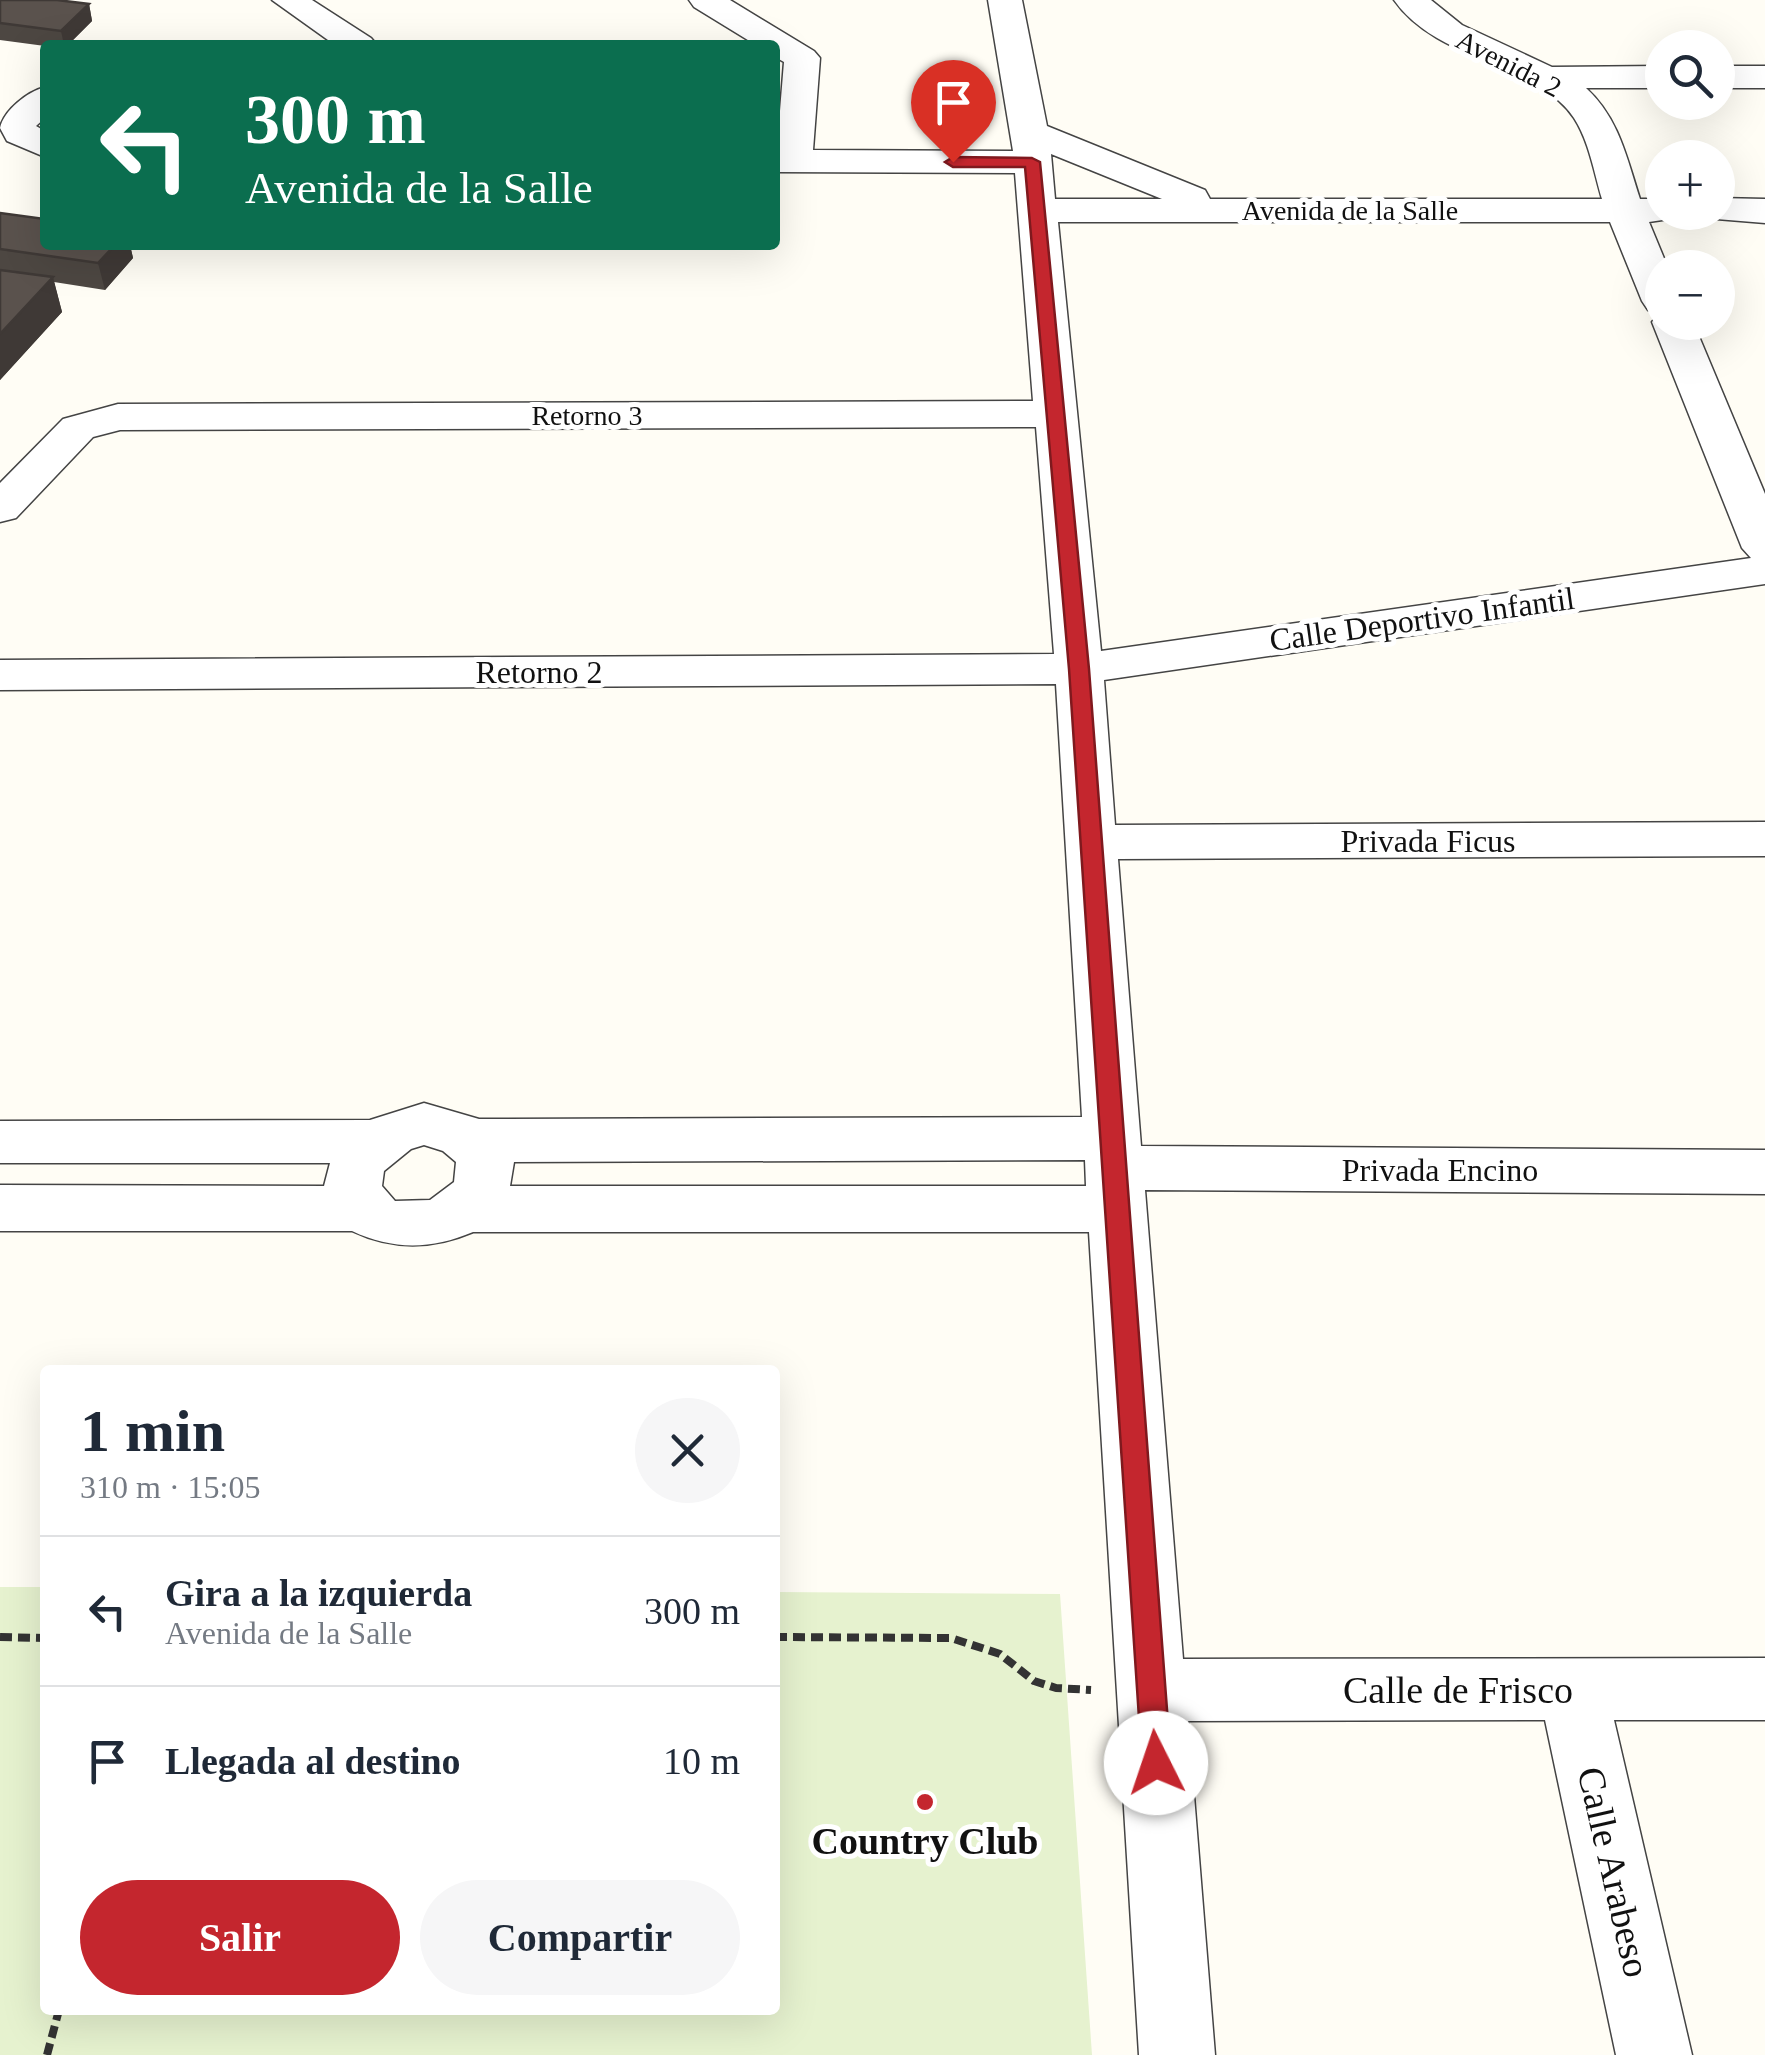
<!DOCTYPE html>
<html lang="es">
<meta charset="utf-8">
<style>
body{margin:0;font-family:Georgia,serif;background:#f6f6f7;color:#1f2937;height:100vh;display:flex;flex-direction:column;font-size:38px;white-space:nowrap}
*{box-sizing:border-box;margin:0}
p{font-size:32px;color:#747a83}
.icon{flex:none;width:55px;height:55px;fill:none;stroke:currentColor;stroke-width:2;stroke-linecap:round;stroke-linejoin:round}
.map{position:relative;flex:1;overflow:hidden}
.panel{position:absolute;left:40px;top:1365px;width:740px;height:650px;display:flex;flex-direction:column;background:#fff;border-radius:10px;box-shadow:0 10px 40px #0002}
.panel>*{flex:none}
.hud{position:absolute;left:40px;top:40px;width:740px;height:210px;border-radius:10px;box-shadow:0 10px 40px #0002;background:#0b6e4f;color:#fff;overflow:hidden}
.controls{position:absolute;left:1645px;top:30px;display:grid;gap:20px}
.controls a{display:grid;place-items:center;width:90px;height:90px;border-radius:50%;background:#fff;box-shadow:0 10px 40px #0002;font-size:50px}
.pin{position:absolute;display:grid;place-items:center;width:85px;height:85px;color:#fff;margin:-102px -42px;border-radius:50% 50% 50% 0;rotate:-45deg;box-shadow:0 0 10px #0007}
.pin .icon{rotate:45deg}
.me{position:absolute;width:110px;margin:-55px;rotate:356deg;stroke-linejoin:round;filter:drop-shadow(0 0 8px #0008)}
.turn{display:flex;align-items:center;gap:35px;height:210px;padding:0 40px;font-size:45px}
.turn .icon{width:130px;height:130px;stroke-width:2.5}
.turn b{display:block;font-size:70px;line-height:85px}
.round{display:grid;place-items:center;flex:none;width:105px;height:105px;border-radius:52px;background:#f6f6f7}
.head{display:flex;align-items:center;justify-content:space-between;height:170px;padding:0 40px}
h1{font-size:60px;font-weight:700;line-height:75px}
.cta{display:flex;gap:20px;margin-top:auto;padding:20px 40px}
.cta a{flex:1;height:115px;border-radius:60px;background:#c4262e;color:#fff;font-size:40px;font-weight:700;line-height:115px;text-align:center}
.cta a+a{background:#f6f6f7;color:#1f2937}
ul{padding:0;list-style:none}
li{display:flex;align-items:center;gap:30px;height:150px;padding:0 40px;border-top:2px solid #e0e1e3}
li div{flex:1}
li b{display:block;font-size:38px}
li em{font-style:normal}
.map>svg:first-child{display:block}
</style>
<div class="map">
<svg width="1765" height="2055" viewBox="0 0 1765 2055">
<rect width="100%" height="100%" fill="#fffdf5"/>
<polygon fill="#e6f2cf" points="0,1587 45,1587 45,2010 775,2010 775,1592 1060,1594 1092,2055 0,2055"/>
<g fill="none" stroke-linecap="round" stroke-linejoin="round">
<defs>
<g id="minor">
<polygon points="272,0 312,0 371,38 377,45 335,45"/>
<path d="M689 0H730L814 51 820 58 813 150 1013 151 988 0H1022L1047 126 1205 190 1210 199H1602C1594 172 1589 141 1574 118 1539 64 1437 62 1394 0H1431L1462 25 1552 67 1662 66V88H1586C1619 118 1627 159 1640 199H1662V212H1679L1676 218 1649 222 1668 268H1662V322H1693L1765 494V584L1104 680 1115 825 1765 822V856L1118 859 1141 1146 1765 1150V1194L1145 1190 1183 1659 1765 1658V1720H1614L1692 2055H1616L1545 1720 1188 1721 1215 2055H1139L1089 1232H473C431 1250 392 1250 352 1231H0V1185L324 1186 330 1163H0V1121L370 1120 424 1103 479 1119 1082 1117 1056 684 0 690V660L1054 654 1036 427 120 430 93 437 16 518 0 522V483L63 419 118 404 1033 401 1015 173 775 172 784 62 775 57V45H756L694 7ZM1051 154 1162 199H1055ZM1058 222H1610L1642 301 1648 310 1660 313 1652 322 1742 548 1751 558 1101 651ZM424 1145 443 1151 456 1162 454 1182 430 1200 395 1201 382 1186 384 1171 411 1149ZM1085 1160 1086 1186H510L514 1162Z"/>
<rect x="1718" y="66" width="47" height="22"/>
<path d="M45 87V118L36 126 45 131V157L7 141 0 128C4 110 27 92 45 87Z"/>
<polygon points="1718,198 1765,199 1765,223 1704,218 1701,212 1718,212"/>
</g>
</defs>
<use href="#minor" stroke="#444" stroke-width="3"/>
<g stroke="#333" stroke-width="8" stroke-dasharray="12 6" stroke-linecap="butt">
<polyline points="0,1637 45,1638"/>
<polyline points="775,1637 951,1638 1000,1654 1034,1681 1056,1688 1091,1690"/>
<polyline points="47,2055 59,2010"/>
</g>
<use href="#minor" fill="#fff" fill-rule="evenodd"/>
</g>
<g fill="#4d4742">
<polygon points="0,0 89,4 92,21 68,45 45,46 0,40"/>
<polygon points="0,213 45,245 130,245 133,258 105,290 54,282 62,312 0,380"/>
</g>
<g fill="#3f3936">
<polygon points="89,4 92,21 68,45 64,45 61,31"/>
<polygon points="115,245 130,245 133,258 105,290 98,263"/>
<polygon points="53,277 62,312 0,380 0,334"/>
</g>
<g fill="#5a524d" stroke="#3f3936" stroke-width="2.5">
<polygon points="0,0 57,0 89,4 61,31 0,23"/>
<polygon points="0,213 45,219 45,245 115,245 98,263 0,249"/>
<polygon points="0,270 53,277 0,334"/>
</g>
<polygon fill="#c4262e" stroke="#7f191e" stroke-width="2.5" points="1032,158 1040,162 1089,669 1171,1763 1167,1773 1156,1776 1146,1773 1142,1763 1069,669 1025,167 953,167 945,162 953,157"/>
<circle fill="#c4262e" stroke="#fff" stroke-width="4" cx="925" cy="1802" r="10"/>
<g text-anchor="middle" stroke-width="10" stroke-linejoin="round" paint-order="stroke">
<g font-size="28" fill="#111" stroke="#fff">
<text transform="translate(1509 63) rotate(27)" y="10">Avenida 2</text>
<text x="1350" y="220">Avenida de la Salle</text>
<text x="587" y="425">Retorno 3</text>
</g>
<g font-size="32" fill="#111" stroke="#fff">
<text transform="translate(1422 619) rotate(-8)" y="11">Calle Deportivo Infantil</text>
<text x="539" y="683">Retorno 2</text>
<text x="1428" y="852">Privada Ficus</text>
<text x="1440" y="1181">Privada Encino</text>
</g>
<g font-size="38" fill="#111" stroke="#fff">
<text x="1458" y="1703">Calle de Frisco</text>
<text transform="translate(1614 1872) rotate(77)" y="13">Calle Arabeso</text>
</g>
<g font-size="38" font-weight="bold" fill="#111" stroke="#fff">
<text x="925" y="1854">Country Club</text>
</g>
</g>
</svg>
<div class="controls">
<a><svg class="icon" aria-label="search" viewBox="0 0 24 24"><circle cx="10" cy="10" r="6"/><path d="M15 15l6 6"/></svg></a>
<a>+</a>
<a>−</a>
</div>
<div class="pin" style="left:953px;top:162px;background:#d93025"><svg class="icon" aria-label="arrive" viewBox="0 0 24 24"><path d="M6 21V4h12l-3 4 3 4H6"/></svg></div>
<svg class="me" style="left:1156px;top:1763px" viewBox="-20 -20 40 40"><circle r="19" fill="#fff"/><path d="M0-13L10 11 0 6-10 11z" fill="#c4262e"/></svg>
<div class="hud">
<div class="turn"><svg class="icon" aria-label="left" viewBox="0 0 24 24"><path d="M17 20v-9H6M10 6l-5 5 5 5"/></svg><div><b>300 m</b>Avenida de la Salle</div></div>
</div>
<section class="panel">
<div class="head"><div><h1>1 min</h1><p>310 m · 15:05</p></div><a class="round"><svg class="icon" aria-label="close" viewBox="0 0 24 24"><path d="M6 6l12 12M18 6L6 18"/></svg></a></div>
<ul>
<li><svg class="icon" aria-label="left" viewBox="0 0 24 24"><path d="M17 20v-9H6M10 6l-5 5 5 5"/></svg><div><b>Gira a la izquierda</b><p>Avenida de la Salle</p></div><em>300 m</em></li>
<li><svg class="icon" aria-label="arrive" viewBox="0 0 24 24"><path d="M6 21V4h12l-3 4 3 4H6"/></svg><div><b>Llegada al destino</b></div><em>10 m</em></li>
</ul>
<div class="cta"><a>Salir</a><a>Compartir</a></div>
</section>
</div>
